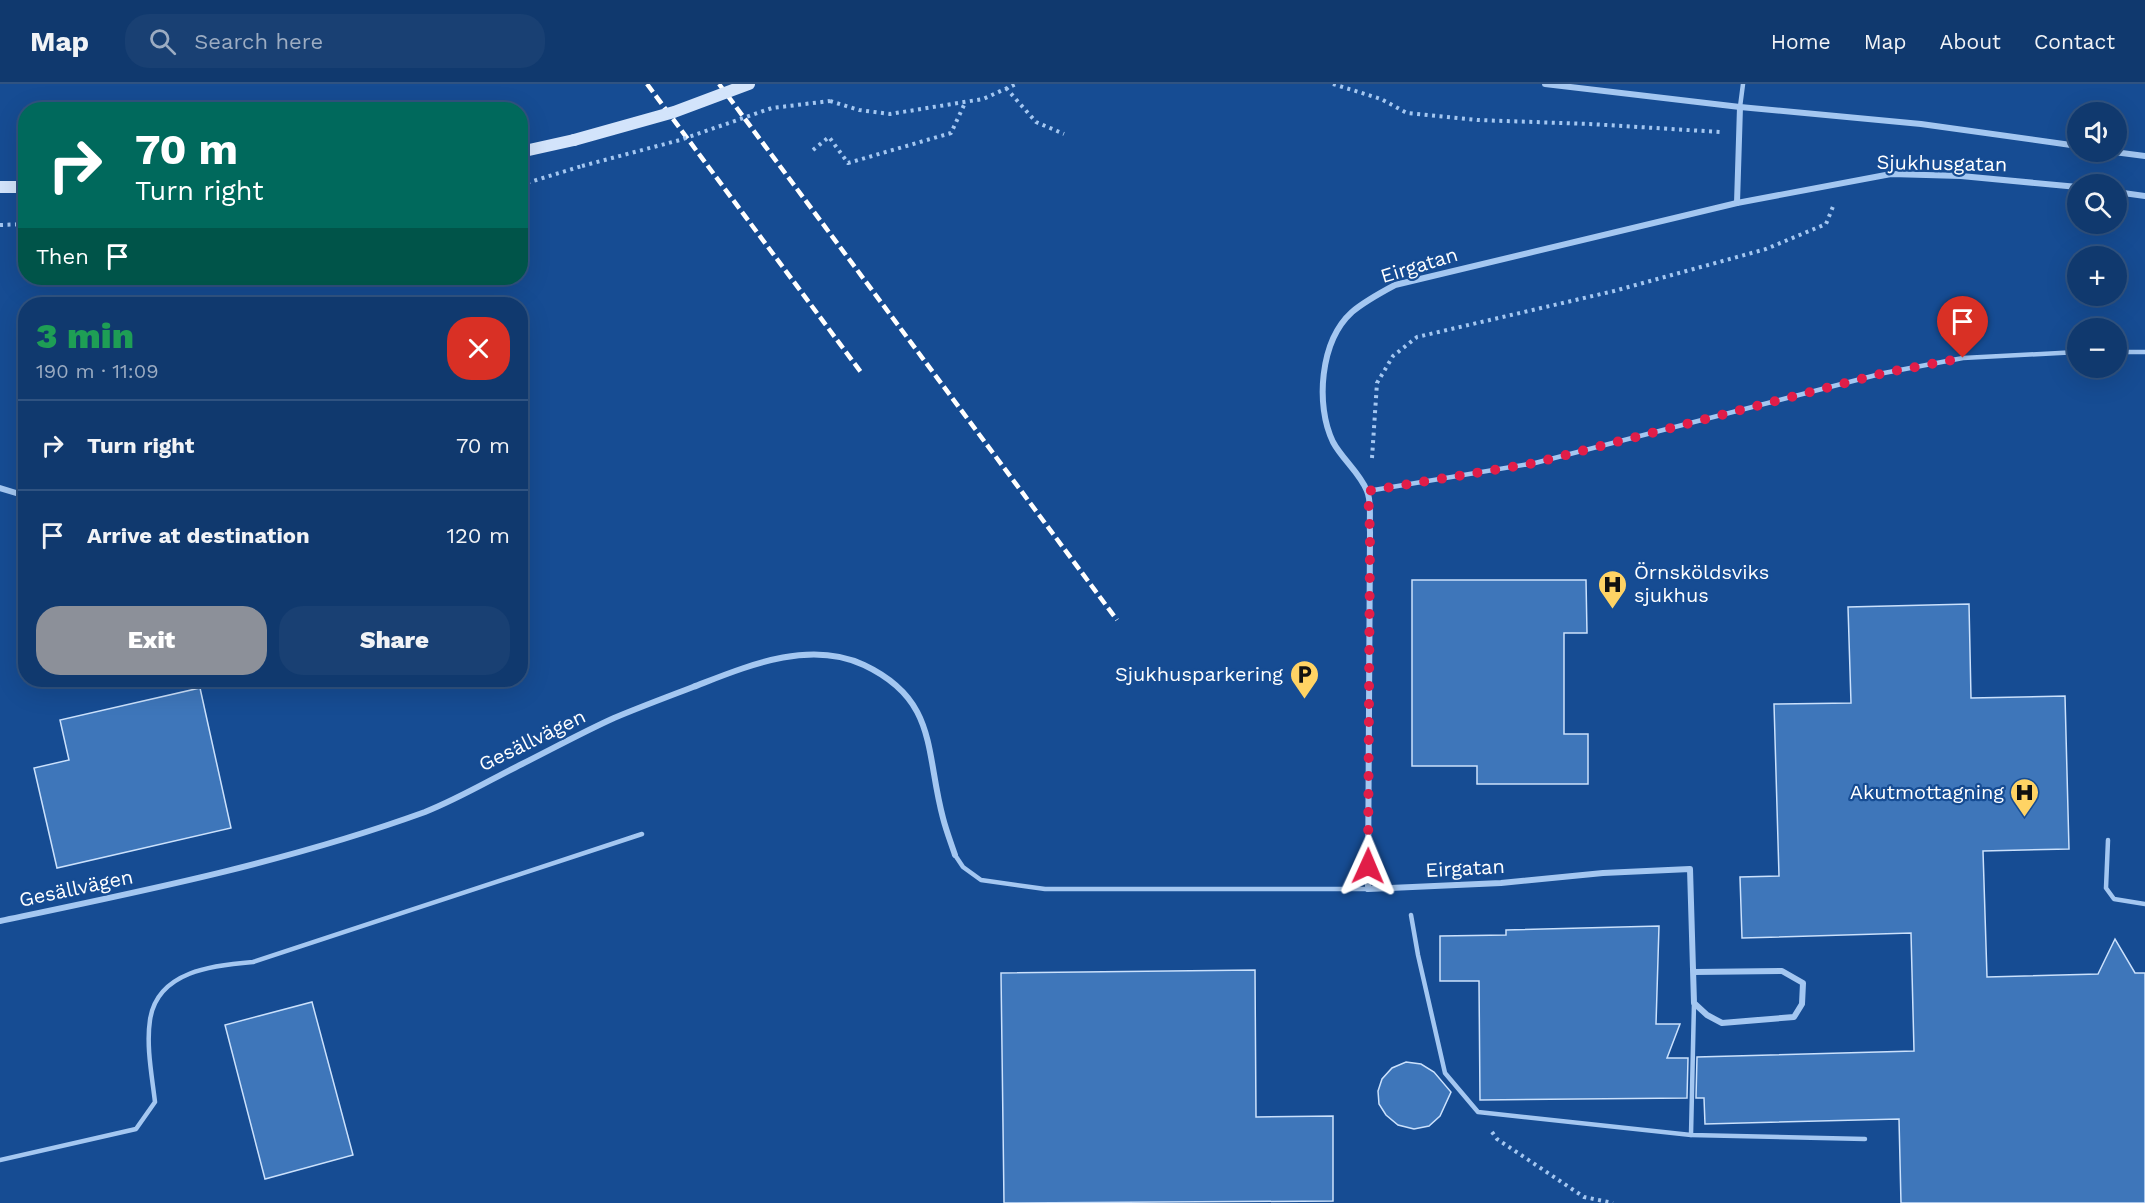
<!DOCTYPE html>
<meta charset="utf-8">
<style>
body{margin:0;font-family:"Work Sans",sans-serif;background:#194073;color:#f1f3f6;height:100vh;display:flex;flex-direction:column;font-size:22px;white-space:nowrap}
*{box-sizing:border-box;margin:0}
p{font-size:20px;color:#9cacc2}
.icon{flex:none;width:33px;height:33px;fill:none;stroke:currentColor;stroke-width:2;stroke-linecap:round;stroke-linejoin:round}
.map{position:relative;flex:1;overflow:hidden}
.details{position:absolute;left:18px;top:213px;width:510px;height:390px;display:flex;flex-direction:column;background:#10396e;border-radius:24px;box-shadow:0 6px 24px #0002,0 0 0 2px #305381}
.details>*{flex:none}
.top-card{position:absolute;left:18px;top:18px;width:510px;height:183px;border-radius:24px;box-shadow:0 6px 24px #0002,0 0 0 2px #305381;background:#00695c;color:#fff;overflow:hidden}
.controls{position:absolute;left:2067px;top:18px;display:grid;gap:12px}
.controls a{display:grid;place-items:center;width:60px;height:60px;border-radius:50%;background:#10396e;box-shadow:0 6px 24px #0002,0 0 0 2px #305381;font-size:30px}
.pin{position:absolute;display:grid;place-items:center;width:51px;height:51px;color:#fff;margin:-62px -26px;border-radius:50% 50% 50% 0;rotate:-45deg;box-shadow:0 0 6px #0007}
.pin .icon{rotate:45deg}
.me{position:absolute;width:66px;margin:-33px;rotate:1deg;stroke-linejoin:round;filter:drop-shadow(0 0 4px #0008)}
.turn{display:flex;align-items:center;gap:21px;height:126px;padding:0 18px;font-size:27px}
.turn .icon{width:78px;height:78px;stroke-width:2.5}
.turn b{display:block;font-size:42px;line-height:51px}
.then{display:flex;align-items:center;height:57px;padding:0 18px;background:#0003;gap:12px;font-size:22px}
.round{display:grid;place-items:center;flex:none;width:63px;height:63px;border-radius:24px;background:#194073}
.head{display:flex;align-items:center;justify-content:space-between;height:102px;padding:0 18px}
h1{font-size:36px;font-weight:800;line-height:45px;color:#1e9e55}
.button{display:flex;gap:12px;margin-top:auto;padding:12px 18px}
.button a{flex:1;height:69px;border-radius:24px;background:#8c9099;color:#fff;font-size:24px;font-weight:800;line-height:69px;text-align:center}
.button a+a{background:#194073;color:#f1f3f6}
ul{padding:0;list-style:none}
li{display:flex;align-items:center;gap:18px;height:90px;padding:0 18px;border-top:2px solid #305381}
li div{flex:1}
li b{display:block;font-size:22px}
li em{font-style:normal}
header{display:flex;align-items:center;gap:36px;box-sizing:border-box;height:84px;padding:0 30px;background:#10396e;border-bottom:2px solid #305381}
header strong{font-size:28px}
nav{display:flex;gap:33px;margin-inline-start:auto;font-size:21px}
.search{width:420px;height:54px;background:#194073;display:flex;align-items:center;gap:15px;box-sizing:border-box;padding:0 21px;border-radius:24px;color:#9cacc2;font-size:22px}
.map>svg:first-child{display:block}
</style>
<header>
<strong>Map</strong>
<div class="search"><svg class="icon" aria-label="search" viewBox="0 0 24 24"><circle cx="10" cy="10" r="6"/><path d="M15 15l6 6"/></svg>Search here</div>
<nav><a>Home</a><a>Map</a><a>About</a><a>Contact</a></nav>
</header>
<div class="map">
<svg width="2145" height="1119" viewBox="0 0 2145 1119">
<rect width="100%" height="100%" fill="#164c93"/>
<g fill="#3e76ba" stroke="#cbe1fc" stroke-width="1.5">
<polygon points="1412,496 1586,496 1587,549 1564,549 1564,650 1588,650 1588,700 1477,700 1477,682 1412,682"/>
<polygon points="1969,520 1971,614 2065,612 2069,765 1983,767 1987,893 2098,890 2115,855 2135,889 2145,889 2145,1119 1901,1119 1899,1035 1705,1040 1704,1014 1696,1014 1697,973 1914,967 1911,849 1742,854 1740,793 1779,792 1774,620 1851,619 1848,523"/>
<polygon points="200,604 231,744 57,784 34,684 69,676 60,636"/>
<polygon points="1659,842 1656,940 1680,940 1667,974 1688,974 1687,1014 1480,1016 1479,897 1440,897 1440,852 1506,851 1506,846"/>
<polygon points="1255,886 1256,1033 1333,1032 1333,1117 1004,1119 1001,889"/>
<polygon points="312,918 353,1071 265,1095 225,941"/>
<polygon points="1406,978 1421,980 1434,988 1451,1008 1440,1032 1429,1042 1414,1045 1398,1041 1386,1031 1379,1020 1378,1007 1382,995 1392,984"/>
</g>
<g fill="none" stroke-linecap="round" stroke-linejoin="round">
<g stroke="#a4c7f1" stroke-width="4" stroke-dasharray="3 4.5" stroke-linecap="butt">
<polyline points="1333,0 1381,15 1407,29 1477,36 1590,40 1720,48"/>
<polyline points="1006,4 1036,38 1064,50"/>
<polyline points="830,17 859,26 890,30 983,15 1016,0"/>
<polyline points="813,66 829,53 848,79 951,49 965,19"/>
<polyline points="520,101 582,82"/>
<polyline points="0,141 26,140"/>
<polyline points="1372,374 1377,299 1393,272 1417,253 1614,207 1766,165 1826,140 1834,120"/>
<polyline points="1492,1048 1497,1055 1584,1113 1613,1119"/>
</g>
<g stroke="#a4c7f1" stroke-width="4.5">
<polyline points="1740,23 1743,0"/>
<polyline points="2116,268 2145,268"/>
<polyline points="1368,407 1535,379 1884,289 1963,274 2078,268"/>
<polyline points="2108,756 2106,804 2114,815 2145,820"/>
<polyline points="955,771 963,783 981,796 1045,805 1368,805"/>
<polyline points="1411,831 1418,871 1445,989 1478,1028 1691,1051 1865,1055"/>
<polyline points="1691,1051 1694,919"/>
<path d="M0 1076 136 1045 155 1018C152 992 146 962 150 936 157 887 214 881 253 878L642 750"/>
</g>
<g stroke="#a4c7f1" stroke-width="6">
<polyline points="1545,0 1740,23 1921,40 2078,62"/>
<polyline points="2114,68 2145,72"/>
<polyline points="2116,108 2145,112"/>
<polyline points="1737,119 1740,23"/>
<polyline points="0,404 26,412"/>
<path d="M0 837C143 807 287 778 425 728 458 715 490 696 522 680 552 665 583 648 614 634 640 623 667 613 693 603 745 583 808 555 864 581 938 616 925 667 943 734 946 746 951 759 955 771"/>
<path d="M1694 888 1782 887 1803 899 1802 920 1794 933 1722 939 1707 931 1694 919 1690 785 1603 789 1501 799 1368 805 1370 448C1369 436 1372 418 1367 407 1360 389 1342 375 1333 358 1315 321 1320 257 1352 228 1365 217 1380 209 1395 201L1737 119 1891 90 1961 92 2078 103"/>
</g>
<g stroke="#d3e4fb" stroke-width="12">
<polyline points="520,68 574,56"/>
<polyline points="0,103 26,103"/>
</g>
<g stroke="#fff" stroke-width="4.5" stroke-dasharray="10 4.5" stroke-linecap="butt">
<polyline points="647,0 863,291"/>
<polyline points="719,0 1117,536"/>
</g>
<polyline stroke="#a4c7f1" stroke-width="4" stroke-dasharray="3 4.5" stroke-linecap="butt" points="582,82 680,56 772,24 830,17"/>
<polyline stroke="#d3e4fb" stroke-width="12" points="574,56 674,28 749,0"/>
</g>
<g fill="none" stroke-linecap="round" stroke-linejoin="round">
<polyline stroke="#e11d48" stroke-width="10" stroke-dasharray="0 18" points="1368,782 1370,448 1368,407 1535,379 1884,289 1963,274"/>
</g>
<defs>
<symbol id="hospital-pin" viewBox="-11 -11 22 30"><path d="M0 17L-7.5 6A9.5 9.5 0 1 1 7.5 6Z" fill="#ffd364" stroke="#164c93"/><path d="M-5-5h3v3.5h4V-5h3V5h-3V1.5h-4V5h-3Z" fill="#111"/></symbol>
<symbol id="parking-pin" viewBox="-11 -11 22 30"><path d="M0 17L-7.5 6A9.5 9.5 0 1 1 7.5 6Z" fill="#ffd364" stroke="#164c93"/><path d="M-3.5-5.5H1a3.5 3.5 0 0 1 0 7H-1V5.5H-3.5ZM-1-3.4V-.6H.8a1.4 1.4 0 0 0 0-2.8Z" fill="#111"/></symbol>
</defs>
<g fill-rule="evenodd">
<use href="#hospital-pin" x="1596" y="484" width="33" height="45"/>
<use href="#parking-pin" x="1288" y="574" width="33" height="45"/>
<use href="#hospital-pin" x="2008" y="692" width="33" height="45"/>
</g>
<g text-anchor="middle" stroke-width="4.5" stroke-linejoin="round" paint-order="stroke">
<g font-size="20" fill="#fff" stroke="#164c93">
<text transform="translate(1942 79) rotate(1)" y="7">Sjukhusgatan</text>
<text transform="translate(1419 181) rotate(-17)" y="7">Eirgatan</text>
<text transform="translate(532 656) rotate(-26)" y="7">Gesällvägen</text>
<text transform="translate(1465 784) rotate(-3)" y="7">Eirgatan</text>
<text transform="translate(76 804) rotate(-12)" y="7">Gesällvägen</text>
</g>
<g font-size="20" fill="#fff" stroke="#164c93" text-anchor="end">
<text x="1634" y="495" text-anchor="start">Örnsköldsviks<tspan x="1634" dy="23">sjukhus</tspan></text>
<text x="1283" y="597">Sjukhusparkering</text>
<text x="2004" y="715">Akutmottagning</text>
</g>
</g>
</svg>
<div class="controls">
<a><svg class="icon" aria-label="sound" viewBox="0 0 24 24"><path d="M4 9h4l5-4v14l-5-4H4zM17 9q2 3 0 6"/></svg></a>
<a><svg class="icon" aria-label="search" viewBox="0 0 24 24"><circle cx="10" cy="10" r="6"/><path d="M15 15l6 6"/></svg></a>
<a>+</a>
<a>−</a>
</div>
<div class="pin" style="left:1963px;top:274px;background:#d93025"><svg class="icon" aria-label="arrive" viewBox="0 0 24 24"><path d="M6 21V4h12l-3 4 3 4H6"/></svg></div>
<svg class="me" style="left:1368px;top:782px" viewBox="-20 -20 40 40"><path d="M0-17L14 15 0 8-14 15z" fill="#e11d48" stroke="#fff" stroke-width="4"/></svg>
<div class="top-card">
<div class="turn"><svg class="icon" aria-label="right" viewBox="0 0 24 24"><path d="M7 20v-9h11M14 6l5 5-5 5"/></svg><div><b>70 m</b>Turn right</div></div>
<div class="then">Then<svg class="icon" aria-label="arrive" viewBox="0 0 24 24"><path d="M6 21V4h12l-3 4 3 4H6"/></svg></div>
</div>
<section class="details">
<div class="head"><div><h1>3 min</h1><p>190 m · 11:09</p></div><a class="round" style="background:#d93025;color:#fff"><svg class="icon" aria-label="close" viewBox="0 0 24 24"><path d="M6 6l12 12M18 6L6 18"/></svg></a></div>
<ul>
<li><svg class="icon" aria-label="right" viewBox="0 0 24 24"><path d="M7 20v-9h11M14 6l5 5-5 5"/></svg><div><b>Turn right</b></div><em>70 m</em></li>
<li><svg class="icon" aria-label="arrive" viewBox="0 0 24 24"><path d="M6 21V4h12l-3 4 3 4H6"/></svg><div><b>Arrive at destination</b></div><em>120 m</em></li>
</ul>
<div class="button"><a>Exit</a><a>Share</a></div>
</section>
</div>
